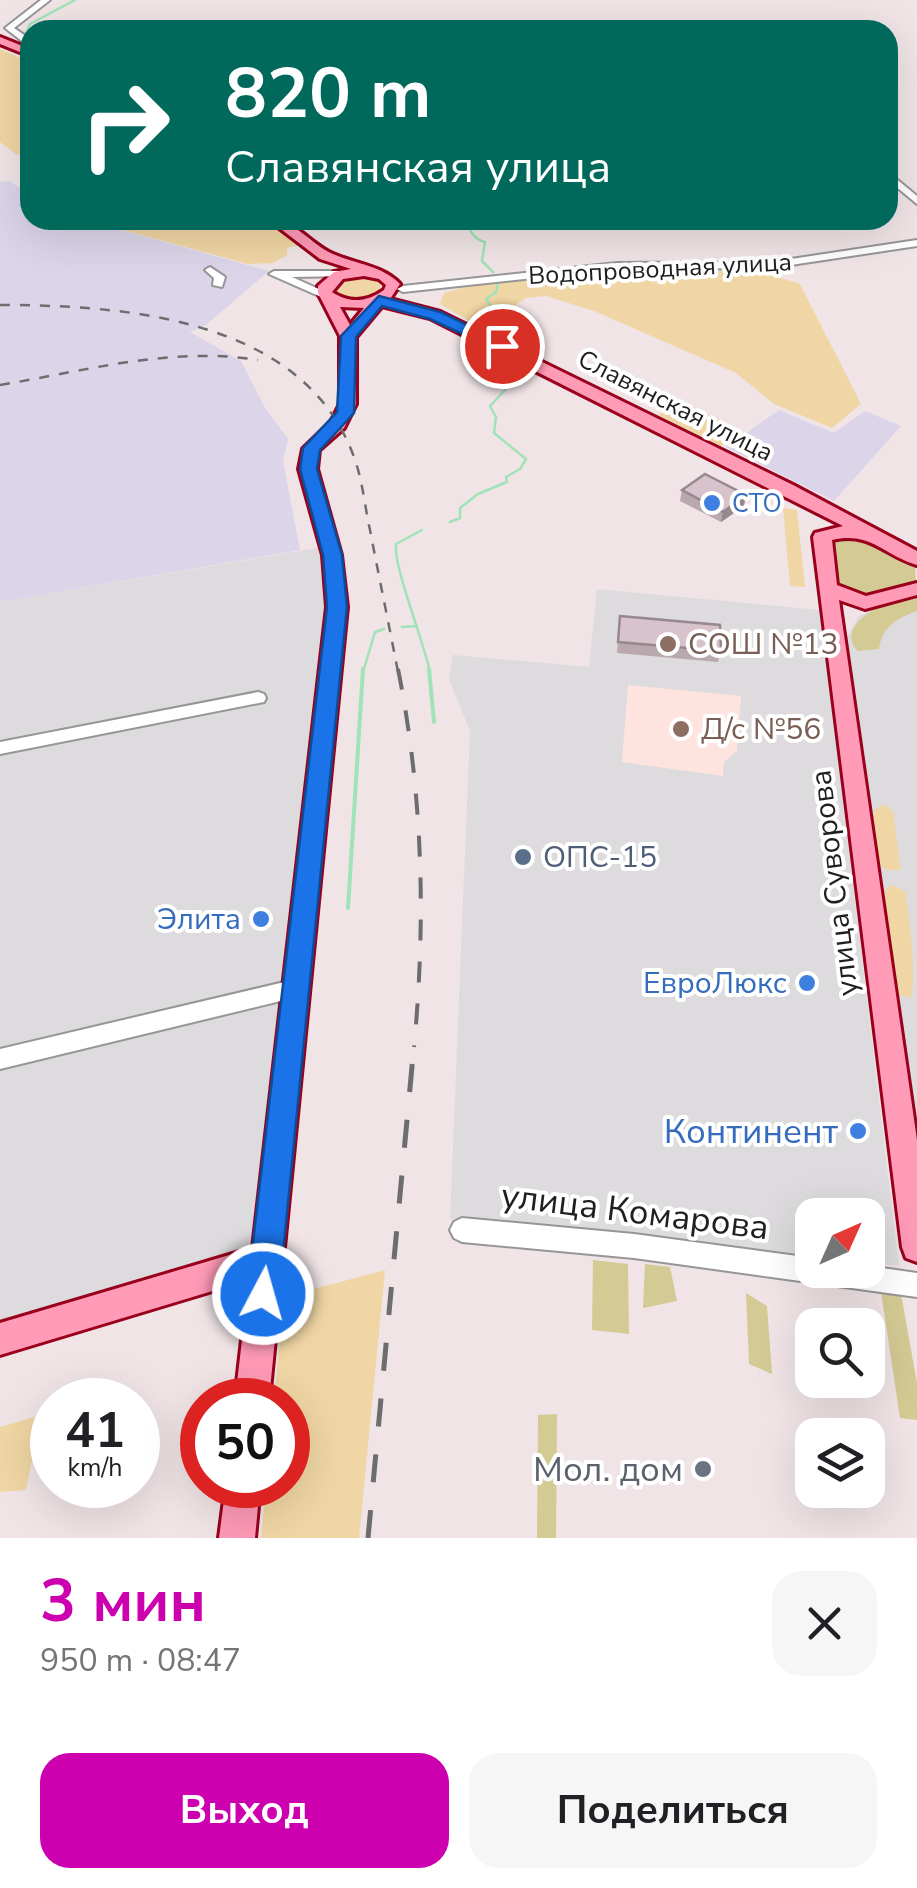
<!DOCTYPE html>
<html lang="ru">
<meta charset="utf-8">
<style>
body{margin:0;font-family:"Nunito Sans",sans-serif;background:#f6f6f6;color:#202124;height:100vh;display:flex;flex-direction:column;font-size:38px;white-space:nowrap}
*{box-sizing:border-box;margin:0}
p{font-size:32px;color:#757577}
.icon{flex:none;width:55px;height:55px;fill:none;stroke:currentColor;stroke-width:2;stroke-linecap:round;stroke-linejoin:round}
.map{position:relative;height:1538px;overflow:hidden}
.side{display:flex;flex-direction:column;background:#fff;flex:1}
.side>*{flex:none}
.guide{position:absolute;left:20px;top:20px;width:878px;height:210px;border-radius:30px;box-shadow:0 10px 40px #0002;background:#00695c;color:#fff;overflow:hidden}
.needle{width:65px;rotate:45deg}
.tools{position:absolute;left:795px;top:1198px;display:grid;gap:20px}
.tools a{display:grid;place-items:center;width:90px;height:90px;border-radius:20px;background:#fff;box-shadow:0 10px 40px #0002;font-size:50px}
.speed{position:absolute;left:30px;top:1378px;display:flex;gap:20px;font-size:50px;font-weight:700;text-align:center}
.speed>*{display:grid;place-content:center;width:130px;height:130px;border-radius:50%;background:#fff;box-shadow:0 10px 40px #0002;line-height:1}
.speed small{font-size:25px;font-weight:400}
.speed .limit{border:15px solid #d22;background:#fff;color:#111}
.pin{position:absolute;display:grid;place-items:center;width:85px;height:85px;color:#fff;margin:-42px;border:5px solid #fff;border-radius:50%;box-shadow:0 2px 10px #0007}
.me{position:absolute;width:110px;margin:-55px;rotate:6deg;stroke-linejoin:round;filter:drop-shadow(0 0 8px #0008)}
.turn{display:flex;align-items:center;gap:35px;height:210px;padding:0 40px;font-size:45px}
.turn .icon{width:130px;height:130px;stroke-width:2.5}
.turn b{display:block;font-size:70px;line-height:85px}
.round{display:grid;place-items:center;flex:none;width:105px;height:105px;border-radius:30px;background:#f6f6f6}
.summary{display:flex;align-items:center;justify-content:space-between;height:170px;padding:0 40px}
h1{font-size:60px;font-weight:700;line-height:75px;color:#cd00af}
.primary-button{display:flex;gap:20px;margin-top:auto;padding:20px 40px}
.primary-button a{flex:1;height:115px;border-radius:30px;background:#cd00af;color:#fff;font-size:40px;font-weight:700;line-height:115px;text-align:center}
.primary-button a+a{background:#f6f6f6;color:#202124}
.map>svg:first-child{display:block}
</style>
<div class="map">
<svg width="917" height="1538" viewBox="0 0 917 1538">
<rect width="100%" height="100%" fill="#f0e4e6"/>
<g fill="#dddbdd">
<polygon points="329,546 332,555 267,1259 0,1339 0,602"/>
<polygon points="597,589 820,610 899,1266 868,1262 868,1215 812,1215 812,1257 450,1219 470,731 449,679 453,655 589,667"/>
<polygon points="917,590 917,1173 843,644 859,616"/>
</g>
<g fill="#dcd5ea">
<polygon points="9,181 30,194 30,220 85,220 269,271 206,325 190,332 241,361 264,406 288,439 283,461 300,550 0,602 0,182"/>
<polygon points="779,410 834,433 865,411 901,426 834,501 726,447"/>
</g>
<polygon fill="#ffe3de" points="628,685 741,696 737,751 724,762 723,776 622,762"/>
<g fill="#f0d6a4">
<polygon points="0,49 30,62 30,156 16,154 0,142"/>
<polygon points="86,220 264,220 299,245 287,248 287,255 273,263 248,264"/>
<polygon points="621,269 760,271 800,284 861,404 832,428 774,404 736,373 594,311 546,296 526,298 514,306 513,331 499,338 440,304 444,293 473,285"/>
<polygon points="360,276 380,281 381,293 361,300 334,293 332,289 343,278"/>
<polygon points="682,401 744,432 721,446 658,415"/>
<polygon points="783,508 797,510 805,587 790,586"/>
<polygon points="884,804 893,812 901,870 888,870 879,865 872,825 874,810"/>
<path d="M892 885 906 892C909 917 917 978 911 998L897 994 882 892Z"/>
<polygon points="385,1270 359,1538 261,1538 266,1485 288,1485 288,1400 274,1400 284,1297"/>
<polygon points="41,1415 26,1490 0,1492 0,1427"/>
</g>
<g fill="#d4ca94">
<polygon points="842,536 865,536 915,563 916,582 867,598 839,586 831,549 834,540"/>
<path d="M917 592V611C897 618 882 627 879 649L858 651C831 621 896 598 917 592Z"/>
<polygon points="593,1260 628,1264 629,1334 592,1330"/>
<polygon points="645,1264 670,1267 677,1301 643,1308"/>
<polygon points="881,1292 901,1294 917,1383 917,1420 900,1418"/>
<polygon points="746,1293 767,1306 772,1374 749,1364"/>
<polygon points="557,1414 556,1538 537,1538 538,1415"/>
</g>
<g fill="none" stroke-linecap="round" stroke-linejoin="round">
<g stroke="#a0e3b8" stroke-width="2.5">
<polyline points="30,38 25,36 30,24 75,0"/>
<path d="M458 220 468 222C468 231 476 240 485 242L482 261 493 272"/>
<polyline points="492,336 496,334 491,321 495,313 486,299 496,292 499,280"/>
<polyline points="450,522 460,518 460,508 478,494 507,482 506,477 520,469 526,459 494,433 496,417 490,406 506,389 504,383 509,374 468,351 481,341"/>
<path d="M422 530 396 544C393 566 424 642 430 672"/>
<polyline points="402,627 417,626"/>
<polyline points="363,672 375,632 384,629"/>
</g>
<g stroke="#a0e3b8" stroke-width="4">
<polyline points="429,669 434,722"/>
<polyline points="348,908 363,669"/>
</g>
<defs>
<g id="minor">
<polygon points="41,0 50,0 14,28 30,39 30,45 27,45 5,28"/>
<polygon points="888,172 917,196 917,204 888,180"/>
<polygon points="917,240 917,246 771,268 617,269 403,292 397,289 403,286 617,263 771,262"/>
<polygon points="210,267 225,277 222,287 213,285 214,278 205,270"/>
<polygon points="344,271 349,274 348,276 292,277 332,295 334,297 328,300 269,274 274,271"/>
<polygon points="258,692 264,694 266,698 264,702 0,754 0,742"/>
<polygon points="297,979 304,982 307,988 304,994 297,997 0,1069 0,1049"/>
<polygon points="462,1218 634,1234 812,1258 812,1270 868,1270 868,1266 917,1273 917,1297 634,1258 462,1242 454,1238 450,1230 454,1222"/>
</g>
<g id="major">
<polygon points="0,37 30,49 30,56 0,44"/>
<path d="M269 220C296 220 310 244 333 254 356 264 383 266 400 284L390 299 440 312 793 485 917 551V565C883 555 871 531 832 540L837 585 866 596 917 583V595L865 609 839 600 917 1140V1262L906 1258 902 1247 813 537 815 533 843 526 430 318 382 306 356 337V404L344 428 319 450 317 469 341 555 347 607 269 1400H235L249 1280 0 1355V1323L253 1248 327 607 323 555 299 469 303 449 331 422 340 404V336L318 293V286L334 272 351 269 320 259ZM364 276 379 279 386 285 384 290C367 302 350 304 332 292L343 279ZM340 307 364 308 350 325Z"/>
<polygon points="226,1485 260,1485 255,1538 219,1538"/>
</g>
</defs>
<use href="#minor" stroke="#969696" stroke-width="4"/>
<use href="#major" stroke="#99001c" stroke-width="6"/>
<use href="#minor" fill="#fff" fill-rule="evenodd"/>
<use href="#major" fill="#ff9ab7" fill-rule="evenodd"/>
<g stroke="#6d6d6d" stroke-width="2.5" stroke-dasharray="10 10" stroke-linecap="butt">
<path d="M0 305C128 305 309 319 356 463 363 484 365 508 370 530 379 577 389 625 398 672"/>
<path d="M0 385C85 371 172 346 258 360"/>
</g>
<path stroke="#6d6d6d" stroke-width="4" stroke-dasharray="21 21" stroke-linecap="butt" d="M398 669C423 794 426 921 414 1047"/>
<polyline stroke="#6d6d6d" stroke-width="5" stroke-dasharray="28 28" stroke-linecap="butt" points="368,1538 414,1045"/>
</g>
<g fill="#baa8af">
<polygon points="682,490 744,506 721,522 680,501"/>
<polygon points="620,616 721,651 718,662 617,653"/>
</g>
<polygon fill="#97888f" points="746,495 744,506 721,522 723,512"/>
<g fill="#d8c3cc" stroke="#97888f" stroke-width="2.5">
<polygon points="705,474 746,495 723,512 682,490"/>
<polygon points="620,616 720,625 721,651 618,642"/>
</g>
<polygon fill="#1a73e8" stroke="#114b97" stroke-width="2.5" points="379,296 440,312 510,346 497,350 430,319 382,306 356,337 354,413 320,450 317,469 342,555 347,607 279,1294 275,1305 263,1310 252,1305 247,1294 327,607 323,555 300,469 303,448 337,412 341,336"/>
<g fill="#3f7fe0" stroke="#fff" stroke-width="4">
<circle cx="712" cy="503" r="10"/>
<circle cx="261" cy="919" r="10"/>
<circle cx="807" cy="983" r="10"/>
<circle cx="858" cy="1131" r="10"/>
</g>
<g fill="#8d6e63" stroke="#fff" stroke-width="4">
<circle cx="668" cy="644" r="10"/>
<circle cx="681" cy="729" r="10"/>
</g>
<circle fill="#5c6f8a" stroke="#fff" stroke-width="4" cx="523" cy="857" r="10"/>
<circle fill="#6b7280" stroke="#fff" stroke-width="4" cx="703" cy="1469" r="10"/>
<g text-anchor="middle" stroke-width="8" stroke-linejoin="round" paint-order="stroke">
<g font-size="25" fill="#1f1f1f" stroke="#fff">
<text transform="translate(660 268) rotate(-3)" y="9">Водопроводная улица</text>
<text transform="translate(676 405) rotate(27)" y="9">Славянская улица</text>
</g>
<g font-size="25" fill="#366cbe" stroke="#fff" text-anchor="start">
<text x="732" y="512">СТО</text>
</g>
<g font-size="30" fill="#785e54" stroke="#fff" text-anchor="start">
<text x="688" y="654">СОШ №13</text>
<text x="701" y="739">Д/с №56</text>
</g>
<g font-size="30" fill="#4e5e75" stroke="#fff" text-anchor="start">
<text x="543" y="867">ОПС-15</text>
</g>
<g font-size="30" fill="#1f1f1f" stroke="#fff">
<text transform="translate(834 883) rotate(-97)" y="10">улица Суворова</text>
</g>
<g font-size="30" fill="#366cbe" stroke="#fff" text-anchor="end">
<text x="241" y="929">Элита</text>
<text x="787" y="993">ЕвроЛюкс</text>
</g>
<g font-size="35" fill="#366cbe" stroke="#fff" text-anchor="end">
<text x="838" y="1143">Континент</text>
</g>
<g font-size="35" fill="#1f1f1f" stroke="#fff">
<text transform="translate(635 1211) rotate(7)" y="12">улица Комарова</text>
</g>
<g font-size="35" fill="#5b616d" stroke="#fff" text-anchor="end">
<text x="683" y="1481">Мол. дом</text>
</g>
</g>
</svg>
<div class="tools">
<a><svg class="needle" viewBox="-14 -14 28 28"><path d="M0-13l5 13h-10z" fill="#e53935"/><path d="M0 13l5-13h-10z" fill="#757577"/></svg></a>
<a><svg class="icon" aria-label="search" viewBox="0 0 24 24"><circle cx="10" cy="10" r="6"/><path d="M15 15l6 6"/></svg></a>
<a><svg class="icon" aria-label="layers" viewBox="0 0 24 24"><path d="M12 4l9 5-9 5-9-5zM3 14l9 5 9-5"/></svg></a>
</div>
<div class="speed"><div>41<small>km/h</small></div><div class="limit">50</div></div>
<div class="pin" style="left:502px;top:346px;background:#d93025"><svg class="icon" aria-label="arrive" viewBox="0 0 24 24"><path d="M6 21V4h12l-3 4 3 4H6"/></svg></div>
<svg class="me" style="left:263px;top:1294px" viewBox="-20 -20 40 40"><circle r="17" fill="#1a73e8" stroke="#fff" stroke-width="3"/><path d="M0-11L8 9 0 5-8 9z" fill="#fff"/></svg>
<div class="guide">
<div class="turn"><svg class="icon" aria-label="right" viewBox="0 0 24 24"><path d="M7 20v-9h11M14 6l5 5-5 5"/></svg><div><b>820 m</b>Славянская улица</div></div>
</div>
</div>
<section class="side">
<div class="summary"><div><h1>3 мин</h1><p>950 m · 08:47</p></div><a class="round"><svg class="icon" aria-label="close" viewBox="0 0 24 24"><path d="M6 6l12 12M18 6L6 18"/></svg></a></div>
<div class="primary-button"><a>Выход</a><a>Поделиться</a></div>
</section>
